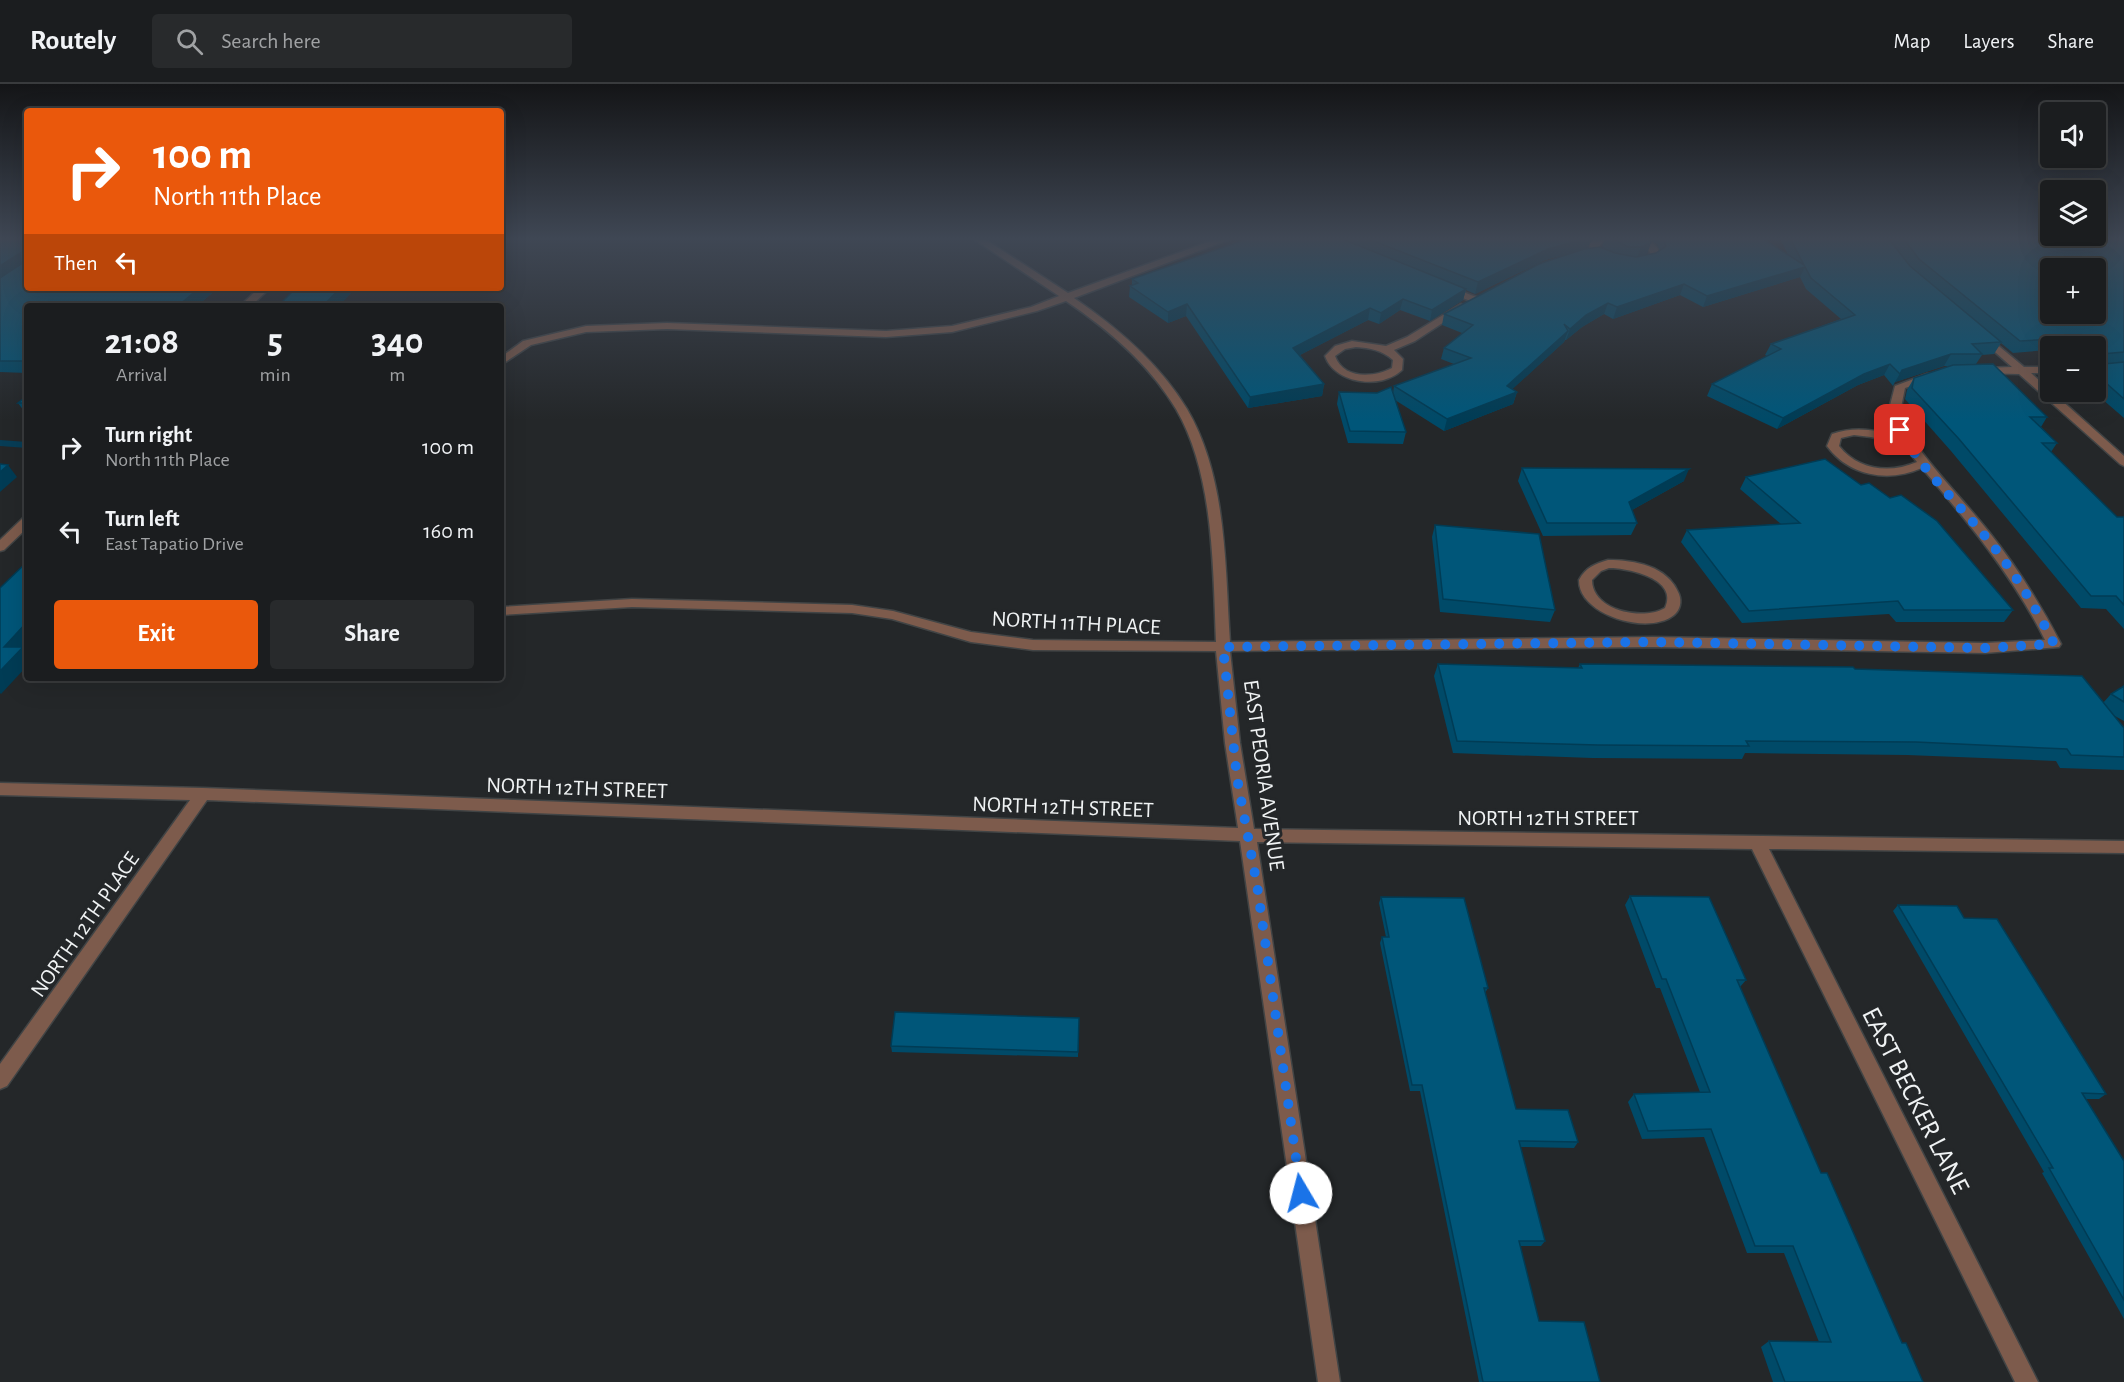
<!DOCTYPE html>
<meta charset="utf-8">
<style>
body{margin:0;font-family:"Alegreya Sans",sans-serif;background:#282a2c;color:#f1f3f6;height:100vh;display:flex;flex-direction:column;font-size:22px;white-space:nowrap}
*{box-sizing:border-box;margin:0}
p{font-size:20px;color:#a0a2a4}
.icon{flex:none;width:33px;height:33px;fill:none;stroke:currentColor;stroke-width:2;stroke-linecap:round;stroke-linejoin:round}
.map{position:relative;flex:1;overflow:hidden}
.panel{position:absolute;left:24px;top:219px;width:480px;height:378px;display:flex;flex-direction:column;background:#1b1d1f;border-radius:6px;box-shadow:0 6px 24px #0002,0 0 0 2px #393b3d}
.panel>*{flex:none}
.banner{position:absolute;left:24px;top:24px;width:480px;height:183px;border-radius:6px;box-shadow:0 6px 24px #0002,0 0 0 2px #393b3d;background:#ea580c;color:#fff;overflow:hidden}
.tools{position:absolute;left:2040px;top:18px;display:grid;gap:12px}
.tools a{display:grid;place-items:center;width:66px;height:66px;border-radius:6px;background:#1b1d1f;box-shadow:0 6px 24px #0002,0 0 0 2px #393b3d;font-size:30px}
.pin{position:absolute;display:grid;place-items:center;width:51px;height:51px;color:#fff;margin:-26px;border-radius:12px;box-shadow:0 3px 9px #0006}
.me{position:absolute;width:66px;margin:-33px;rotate:352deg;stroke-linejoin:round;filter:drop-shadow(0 0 4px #0008)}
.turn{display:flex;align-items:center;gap:21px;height:126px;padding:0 30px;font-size:27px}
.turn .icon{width:78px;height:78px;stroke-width:2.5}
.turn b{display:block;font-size:42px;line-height:51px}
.then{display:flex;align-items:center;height:57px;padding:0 30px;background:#0003;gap:12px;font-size:22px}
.eta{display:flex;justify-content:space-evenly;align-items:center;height:102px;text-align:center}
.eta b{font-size:36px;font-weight:600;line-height:42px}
.action{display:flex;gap:12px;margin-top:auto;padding:12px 30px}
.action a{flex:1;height:69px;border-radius:6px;background:#ea580c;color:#fff;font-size:24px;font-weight:600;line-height:69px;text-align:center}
.action a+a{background:#282a2c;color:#f1f3f6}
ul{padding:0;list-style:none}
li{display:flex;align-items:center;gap:18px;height:84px;padding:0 30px}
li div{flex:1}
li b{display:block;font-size:22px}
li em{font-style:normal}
header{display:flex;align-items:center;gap:36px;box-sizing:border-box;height:84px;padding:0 30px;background:#1b1d1f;border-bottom:2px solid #393b3d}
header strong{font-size:28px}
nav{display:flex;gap:33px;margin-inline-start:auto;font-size:21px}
.search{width:420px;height:54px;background:#282a2c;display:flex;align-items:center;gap:15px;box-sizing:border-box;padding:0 21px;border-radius:6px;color:#a0a2a4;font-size:22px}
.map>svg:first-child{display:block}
</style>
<header>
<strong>Routely</strong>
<div class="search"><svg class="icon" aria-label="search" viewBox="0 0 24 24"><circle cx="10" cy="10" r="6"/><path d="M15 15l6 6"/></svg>Search here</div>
<nav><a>Map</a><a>Layers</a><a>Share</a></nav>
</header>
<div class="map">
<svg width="2124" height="1298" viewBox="0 0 2124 1298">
<rect width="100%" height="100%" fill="#242729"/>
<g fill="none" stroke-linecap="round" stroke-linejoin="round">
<polygon fill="#073d56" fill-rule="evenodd" points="0,356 27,358 27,364 0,362"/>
<defs>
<g id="minor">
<path d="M972 154H983L1068 209 1219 154H1233L1074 214C1118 244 1159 279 1187 325 1227 393 1225 482 1230 558L1653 553 1985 559 2045 556C2013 492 1968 438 1922 384 1888 399 1849 392 1827 362L1832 350C1855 342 1875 346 1898 352L1887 333 1895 302 1927 290H1935V294L1905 304 1899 333C1922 376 1959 410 1989 448 2017 483 2041 521 2061 560L2059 563 1985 569 1653 563 1230 567 1240 659 1254 745 2124 757V769L1769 765 2038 1298H2015L1752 765 1257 758 1340 1298H1318L1240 757 207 716 7 1002 0 1005V980L190 716 0 711V699L203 704 1238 744 1225 659 1216 567 1033 566 971 558 892 535 852 529 632 523 501 531V523L632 515 852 521 893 527 971 548 1033 556 1216 558C1213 484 1214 390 1176 325 1149 280 1109 246 1066 217L1037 227 952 248 886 253 667 245 586 248 531 261 501 281V273L523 257 586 242 667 239 886 247 952 242 1031 223 1059 212ZM1854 351 1871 353 1903 361 1917 378C1889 390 1858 386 1839 362L1841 354Z"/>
<polygon points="1595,154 1605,154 1599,163 1612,172 1612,176 1606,176 1591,166 1589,160"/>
<path d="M1627 154C1639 154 1659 156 1660 172L1655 177 1635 180V176L1649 173 1650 168 1643 161Z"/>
<polygon points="1447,202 1479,214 1481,216 1476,219 1444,207 1442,205"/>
<polygon points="259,204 270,204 251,222 240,222"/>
<path d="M1461 220 1466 223 1464 225 1415 257 1394 266 1403 275 1402 286C1381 306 1335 300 1325 272L1335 262 1352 257 1386 262 1407 253ZM1356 263C1370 264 1382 266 1393 276L1392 284C1373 294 1343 295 1335 272L1345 265Z"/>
<polygon points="1983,249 2024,283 2050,283 2050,289 2031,289 2124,372 2124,382 2120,380 2019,290 1978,289 1978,285 1982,284 2012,283 1979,254 1978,252"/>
<polygon points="27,433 27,444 4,466 0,467 0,456 23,434"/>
<path d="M1608 476C1635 476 1668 482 1679 510 1682 518 1680 526 1674 531 1649 552 1578 531 1579 496 1586 483 1595 480 1608 476ZM1609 484C1629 484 1679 495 1665 524 1643 537 1592 527 1592 496L1601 487Z"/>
</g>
</defs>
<use href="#minor" stroke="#414445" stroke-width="3"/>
<use href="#minor" fill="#7d5b4c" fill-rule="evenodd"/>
</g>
<g fill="#004a68" fill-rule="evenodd">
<polygon points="0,154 27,204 218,204 197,222 27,222 27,289 0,288"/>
<path d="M1250 154H1592L1588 164 1616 170 1602 163 1605 154H1762L1788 171 1780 154H1888L1911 183 1888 154H2124V334L2094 308H2096V262H2050V269L2048 266 2013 269 2001 259 1994 270 1982 271 1976 280 2047 333 2041 343 2057 359 2051 368 2117 433H2124V545L2106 525 2081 524 1951 367 1905 315 1907 306 1914 294 1950 282H1944L1895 298 1893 302 1884 291 1858 301 1777 345 1707 312 1712 300 1767 272 1765 271 1771 260 1841 235 1806 205 1800 193 1703 223 1680 211 1613 235 1604 230 1582 243 1566 256H1565L1564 258 1512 305 1517 308 1513 320 1444 347 1395 316 1406 348 1403 360 1348 359 1337 320 1339 308 1393 309 1394 302 1454 280 1441 275 1444 264 1462 249 1442 241 1444 230 1584 165 1545 176 1475 210 1466 206 1463 216 1430 237 1400 226 1379 240 1368 236 1300 271 1324 300 1322 312 1248 324 1186 232 1168 239 1129 213 1130 202 1132 201V195ZM1650 157 1657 160 1660 167 1656 169 1640 173 1647 170Z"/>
<polygon points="27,312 27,331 18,319"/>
<polygon points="1522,384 1684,397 1632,426 1637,439 1631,451 1543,452 1518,397"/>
<polygon points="1746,393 2013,526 2004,538 1896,538 1889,530 1742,539 1681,458 1687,446 1781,440 1740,405"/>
<polygon points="1435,441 1555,526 1550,538 1440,528 1432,453"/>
<polygon points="1438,580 1578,584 1580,580 1855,585 2103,619 2111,610 2124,602 2124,637 2113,631 2124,644 2124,686 2060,684 2056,677 1907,671 1745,669 1742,675 1592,674 1453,669 1434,592"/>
<polygon points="1630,812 1746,896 1740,903 1821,1089 1902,1259 1923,1298 1773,1298 1761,1263 1769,1257 1819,1258 1784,1169 1747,1169 1704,1053 1642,1055 1628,1018 1634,1010 1700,1008 1660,904 1656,904 1625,821"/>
<polygon points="1381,813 1488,904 1485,909 1516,1025 1578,1058 1574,1064 1520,1063 1545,1157 1541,1162 1520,1162 1539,1237 1600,1298 1479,1298 1420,1007 1410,1007 1380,859 1382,853 1386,853 1379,819"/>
<polygon points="1898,821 1964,834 2106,1010 2099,1015 2086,1015 2124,1077 2124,1235 2042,1089 2044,1088 1893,827"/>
<polygon points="1079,934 1078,973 892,968 891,962"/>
</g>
<g fill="#003c55">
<polygon points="1588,154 1592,154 1588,164 1545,176 1475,210 1478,198 1548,165"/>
<polygon points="1651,159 1647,170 1637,174 1641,163"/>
<polygon points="20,169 27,179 0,197 0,182"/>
<polygon points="1805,183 1800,193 1703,223 1707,212"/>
<polygon points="1684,200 1680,211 1613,235 1617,223"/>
<polygon points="199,204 218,204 197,222 178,222"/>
<polygon points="340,204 356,204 339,222 323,222"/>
<polygon points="1466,205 1463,216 1430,237 1432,226"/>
<polygon points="1403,215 1400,226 1379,240 1381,229"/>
<polygon points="1608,219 1604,230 1582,243 1566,256 1570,245 1586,231"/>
<polygon points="1187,220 1186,232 1168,239 1168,228"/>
<polygon points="1370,224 1368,236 1292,275 1293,264"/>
<polygon points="1568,247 1564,258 1504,313 1517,308 1513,320 1444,347 1447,335 1507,302"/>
<polygon points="1951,270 1944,282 1895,298 1902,286"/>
<polygon points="1890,280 1884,291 1858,301 1777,345 1783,334 1864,290"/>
<polygon points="1324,300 1322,312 1248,324 1250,313"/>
<polygon points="8,381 17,393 0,408 0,388"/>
<polygon points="1689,385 1684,397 1623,431 1629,418"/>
<polygon points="27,538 27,562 24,565 27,568 27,582 1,610 0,609 0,587 4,563"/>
</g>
<g fill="#005679" stroke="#003c55" stroke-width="1.5" fill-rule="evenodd">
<polygon points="0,154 27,154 27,204 199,204 178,222 27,222 27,277 0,277 0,194 21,180 20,169 0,182"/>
<polygon points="1250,154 1340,154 1466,205 1432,226 1403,215 1381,229 1370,224 1293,264 1324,300 1250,313 1187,220 1168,228 1130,202 1138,199 1132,195"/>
<polygon points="1366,154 1588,154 1548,165 1478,198"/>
<polygon points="1611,154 1647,154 1650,156 1651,159 1641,163 1628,163"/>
<polygon points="1663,154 1762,154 1804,181 1790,154 1888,154 1910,182 2001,258 1972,260 1982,270 1951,270 1902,286 1900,290 1890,280 1864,290 1783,334 1712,300 1781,265 1771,260 1855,231 1811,194 1805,183 1707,212 1684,200 1617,223 1608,219 1586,231 1570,245 1564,240 1568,247 1507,302 1517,308 1447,335 1394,302 1471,274 1444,264 1473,241 1444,230 1539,180 1584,165 1600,163 1615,169 1636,173 1656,169 1666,162"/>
<path d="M1903 154H2124V268L2102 270V277L2104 280 2124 278V315L2096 290V262H2064L2055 255 2020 257 1919 175ZM2050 184H2096V230H2050Z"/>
<polygon points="296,204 340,204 323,222 278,222"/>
<polygon points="1993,280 2047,333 2030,333 2057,359 2042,359 2117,433 2124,433 2124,521 2116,512 2091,512 1959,355 1912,304 1914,294 1953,281"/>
<polygon points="1391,303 1406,348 1350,347 1339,308 1377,309"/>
<polygon points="27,312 27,319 18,319"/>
<polygon points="1825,375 1861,401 1869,399 1890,414 1901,411 1937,437 2013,526 1904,526 1898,517 1749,527 1687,446 1800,439 1746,393"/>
<polygon points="0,380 8,381 0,388"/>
<polygon points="1522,384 1689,385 1629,418 1637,439 1547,439"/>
<polygon points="1435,441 1539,450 1555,526 1443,515"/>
<polygon points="27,478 27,538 4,563 23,563 0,587 0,504"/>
<polygon points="1438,580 1582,584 1580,580 1853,583 1855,585 2082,592 2124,644 2124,673 2071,671 2067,665 1916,658 1746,657 1749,662 1598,661 1457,657"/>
<polygon points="2124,602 2124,618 2111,610"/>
<polygon points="1630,812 1709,813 1746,896 1737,896 1821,1089 1827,1089 1902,1259 1906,1259 1923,1298 1785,1298 1769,1257 1831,1258 1793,1162 1755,1162 1711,1045 1648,1047 1634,1010 1710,1008 1666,895 1662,895"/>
<polygon points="1381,813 1464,814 1488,904 1484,904 1516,1025 1568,1026 1578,1058 1519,1057 1545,1157 1519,1157 1539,1237 1584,1238 1600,1298 1483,1298 1422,1001 1412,1001 1382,853 1389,853"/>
<polygon points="1898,821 1957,822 1964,834 1997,835 2106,1010 2082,1009 2124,1077 2124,1216 2049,1084 2053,1084"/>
<polygon points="895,928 1079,934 1078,968 891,962"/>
</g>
<linearGradient id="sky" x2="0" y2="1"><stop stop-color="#141517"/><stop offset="0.46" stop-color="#3f4754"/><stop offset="1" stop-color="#3f4754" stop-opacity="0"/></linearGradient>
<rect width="2124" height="336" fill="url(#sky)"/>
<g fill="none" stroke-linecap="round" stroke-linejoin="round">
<path stroke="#1a73e8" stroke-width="10" stroke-dasharray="0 18" d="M1301 1109 1257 801 1237 694 1223 563 1653 558 1985 564 2054 560C2035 522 2012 484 1984 451 1956 417 1921 385 1900 346"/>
</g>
<g text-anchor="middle" stroke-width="6" stroke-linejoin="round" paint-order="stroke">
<g font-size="22" fill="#f0f3f4" stroke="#242729">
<text transform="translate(1076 538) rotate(3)" y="8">NORTH 11TH PLACE</text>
<text transform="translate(1265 691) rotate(82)" y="8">EAST PEORIA AVENUE</text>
<text transform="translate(577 703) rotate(2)" y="8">NORTH 12TH STREET</text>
<text transform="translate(1063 722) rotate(2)" y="8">NORTH 12TH STREET</text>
<text x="1548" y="741">NORTH 12TH STREET</text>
<text transform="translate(84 840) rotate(-55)" y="8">NORTH 12TH PLACE</text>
</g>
<g font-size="27" fill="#f0f3f4" stroke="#242729">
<text transform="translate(1916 1016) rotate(63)" y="9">EAST BECKER LANE</text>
</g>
</g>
</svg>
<div class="tools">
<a><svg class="icon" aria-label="sound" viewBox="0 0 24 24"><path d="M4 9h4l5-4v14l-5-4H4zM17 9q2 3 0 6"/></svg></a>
<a><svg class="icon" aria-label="layers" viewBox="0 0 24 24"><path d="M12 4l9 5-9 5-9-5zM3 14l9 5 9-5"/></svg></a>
<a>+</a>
<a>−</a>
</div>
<div class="pin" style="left:1900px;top:346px;background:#d93025"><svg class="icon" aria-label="arrive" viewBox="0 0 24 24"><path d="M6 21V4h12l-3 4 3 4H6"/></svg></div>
<svg class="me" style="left:1301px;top:1109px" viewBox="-20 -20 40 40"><circle r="19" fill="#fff"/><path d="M0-13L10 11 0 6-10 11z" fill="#1a73e8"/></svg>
<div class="banner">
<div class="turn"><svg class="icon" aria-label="right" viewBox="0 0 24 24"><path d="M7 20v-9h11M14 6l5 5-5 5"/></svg><div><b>100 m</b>North 11th Place</div></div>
<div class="then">Then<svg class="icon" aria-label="left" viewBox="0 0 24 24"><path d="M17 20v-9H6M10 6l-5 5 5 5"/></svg></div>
</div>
<section class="panel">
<div class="eta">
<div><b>21:08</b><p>Arrival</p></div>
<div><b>5</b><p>min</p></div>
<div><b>340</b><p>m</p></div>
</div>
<ul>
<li><svg class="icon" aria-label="right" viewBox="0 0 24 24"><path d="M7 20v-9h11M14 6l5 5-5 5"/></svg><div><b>Turn right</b><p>North 11th Place</p></div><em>100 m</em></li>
<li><svg class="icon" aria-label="left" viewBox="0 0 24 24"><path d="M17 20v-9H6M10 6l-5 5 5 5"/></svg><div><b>Turn left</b><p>East Tapatio Drive</p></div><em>160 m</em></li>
</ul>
<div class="action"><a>Exit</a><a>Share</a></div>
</section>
</div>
